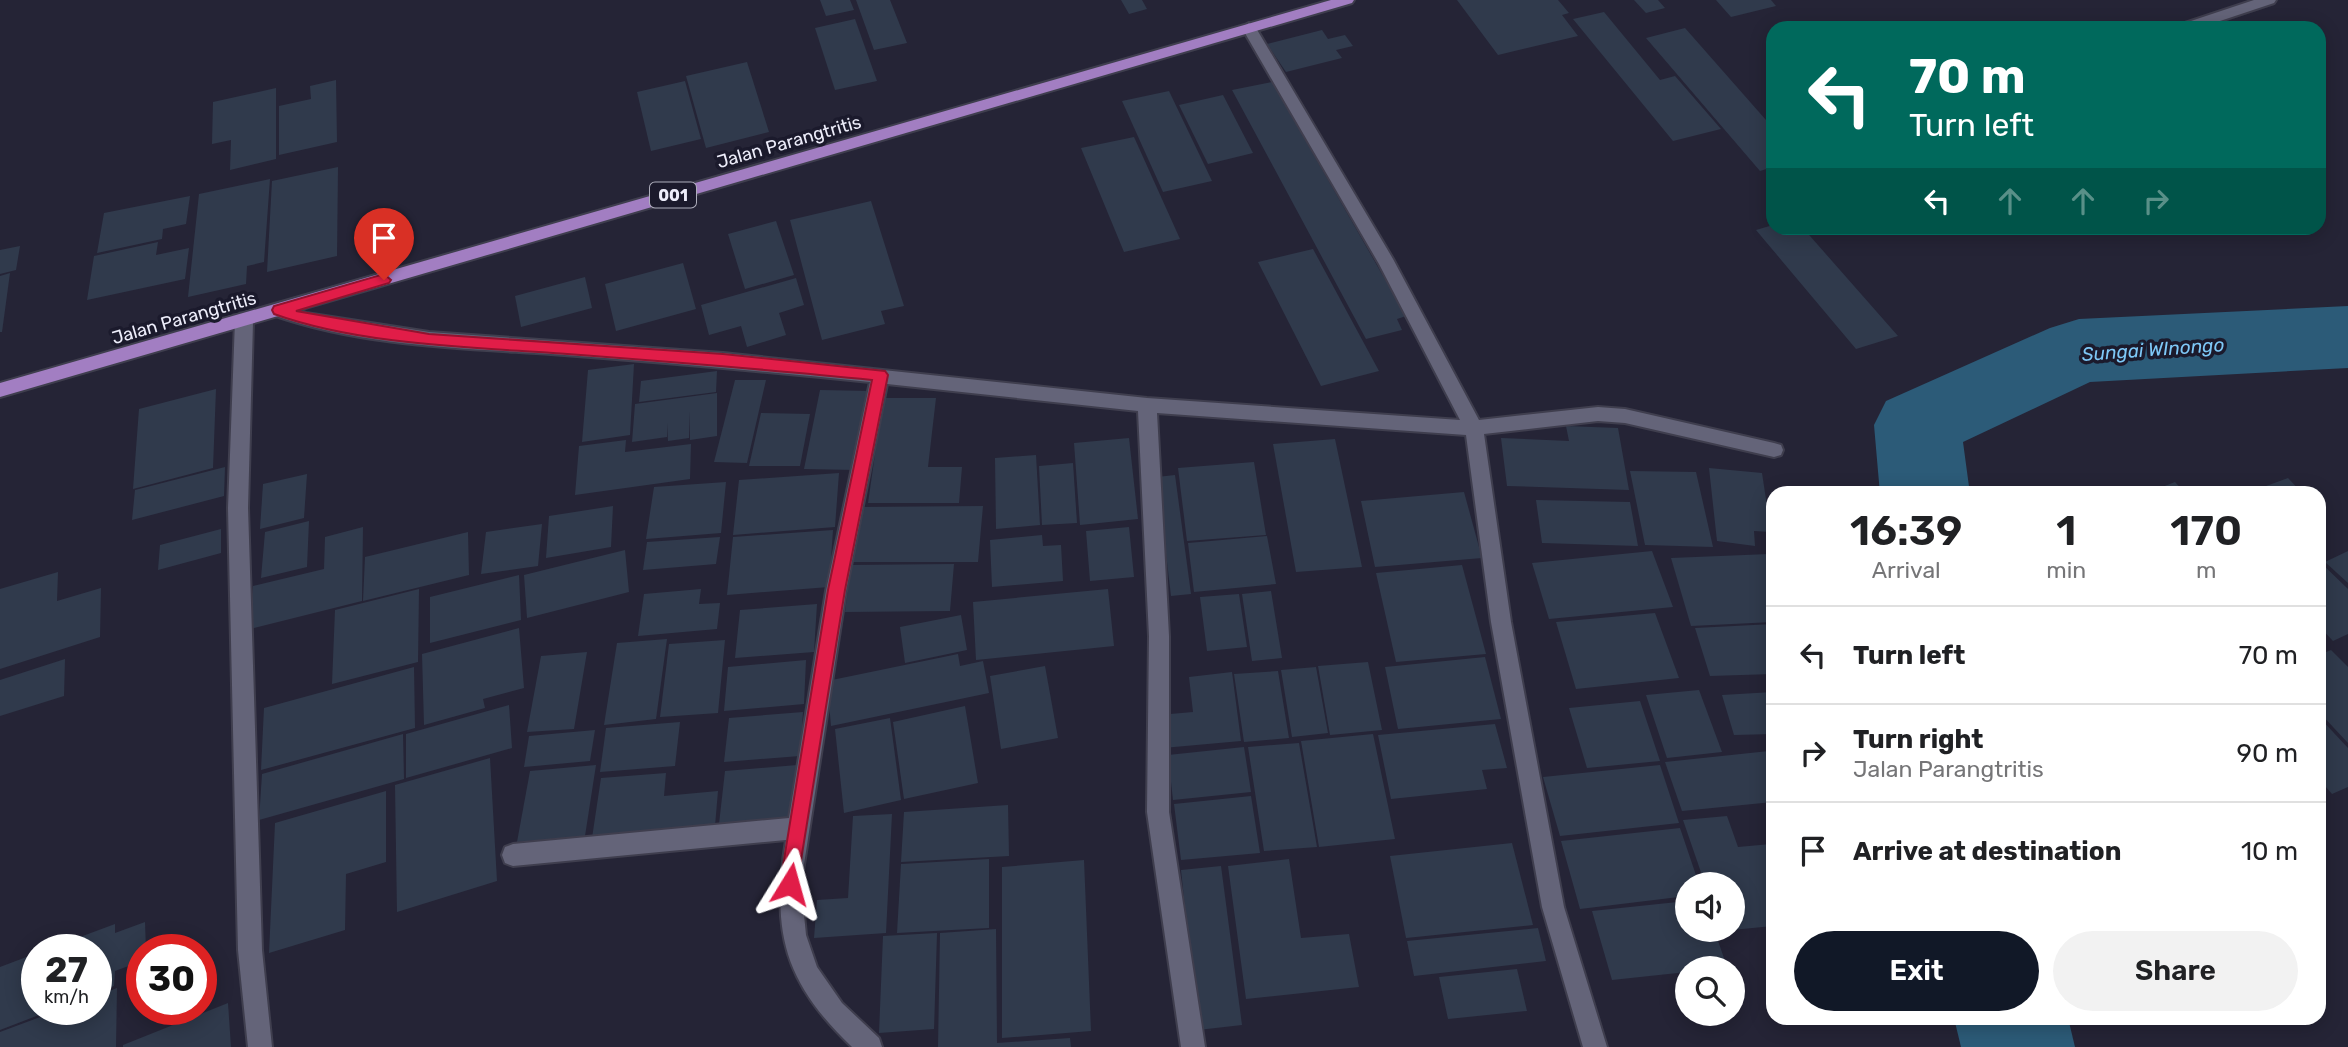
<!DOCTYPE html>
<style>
body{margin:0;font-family:Rubik,sans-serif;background:#f2f2f2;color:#202124;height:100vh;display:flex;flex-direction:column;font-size:26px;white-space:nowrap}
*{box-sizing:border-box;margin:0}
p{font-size:23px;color:#757577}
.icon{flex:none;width:38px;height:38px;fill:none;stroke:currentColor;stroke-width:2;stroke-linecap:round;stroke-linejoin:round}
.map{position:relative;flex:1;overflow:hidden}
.panel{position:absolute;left:1766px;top:486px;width:560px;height:539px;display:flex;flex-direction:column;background:#fff;border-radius:21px;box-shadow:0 4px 18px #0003}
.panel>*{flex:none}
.top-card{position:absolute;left:1766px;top:21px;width:560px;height:214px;border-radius:21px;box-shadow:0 4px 18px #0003;background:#00695c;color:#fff;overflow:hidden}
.controls{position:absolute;left:1675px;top:872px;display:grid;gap:14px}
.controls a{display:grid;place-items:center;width:70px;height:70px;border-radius:50%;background:#fff;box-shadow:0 4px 18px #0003;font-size:35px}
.speed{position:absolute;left:21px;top:934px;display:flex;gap:14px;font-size:35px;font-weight:700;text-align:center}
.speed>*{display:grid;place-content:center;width:91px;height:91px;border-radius:50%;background:#fff;box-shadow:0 4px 18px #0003;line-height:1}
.speed small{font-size:18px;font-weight:400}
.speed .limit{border:10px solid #d22;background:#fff;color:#111}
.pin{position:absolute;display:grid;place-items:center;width:60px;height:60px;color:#fff;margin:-72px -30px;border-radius:50% 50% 50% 0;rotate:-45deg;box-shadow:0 0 7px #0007}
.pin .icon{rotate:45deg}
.me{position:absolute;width:77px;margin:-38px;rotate:8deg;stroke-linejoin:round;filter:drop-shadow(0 0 5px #0008)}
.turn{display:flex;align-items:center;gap:24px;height:147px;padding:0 28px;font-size:32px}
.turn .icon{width:91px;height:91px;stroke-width:2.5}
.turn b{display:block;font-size:49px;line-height:60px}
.lanes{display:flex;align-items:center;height:66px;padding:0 28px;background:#0003;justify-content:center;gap:35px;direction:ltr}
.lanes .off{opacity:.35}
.eta{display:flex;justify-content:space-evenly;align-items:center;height:119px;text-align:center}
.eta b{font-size:42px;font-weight:600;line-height:49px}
.cta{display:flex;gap:14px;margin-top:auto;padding:14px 28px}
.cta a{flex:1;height:80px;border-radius:42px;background:#111827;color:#fff;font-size:28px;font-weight:600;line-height:80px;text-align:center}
.cta a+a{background:#f2f2f2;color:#202124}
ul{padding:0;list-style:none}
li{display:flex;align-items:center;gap:21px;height:98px;padding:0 28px;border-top:2px solid #e0e0e0}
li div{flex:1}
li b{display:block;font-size:26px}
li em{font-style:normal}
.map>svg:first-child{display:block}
</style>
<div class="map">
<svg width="2348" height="1047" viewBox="0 0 2348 1047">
<rect width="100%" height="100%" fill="#252436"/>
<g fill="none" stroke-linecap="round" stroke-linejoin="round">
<g fill="#2c5b78" fill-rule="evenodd">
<polygon points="2348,306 2348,368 2090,382 1963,442 1970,494 1880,494 1874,425 1886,401 2050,328 2079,319"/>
<polygon points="1954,1018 2068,1018 2075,1047 1961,1047"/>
</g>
</g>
<g fill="#303a4c">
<polygon points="820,0 850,0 854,10 826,16"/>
<polygon points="856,0 890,0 907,43 874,50"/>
<polygon points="1121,0 1142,0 1147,9 1129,14"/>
<polygon points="1457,0 1558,0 1569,13 1562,15 1578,36 1498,55"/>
<polygon points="1634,0 1658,0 1665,8 1646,13"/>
<polygon points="1716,0 1771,0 1776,6 1731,17"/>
<polygon points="1604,12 1660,80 1675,76 1721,129 1673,141 1573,19"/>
<polygon points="855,19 877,81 835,90 815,28"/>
<polygon points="1685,28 1773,128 1773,167 1760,171 1646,38"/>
<polygon points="1322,30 1328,39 1345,35 1353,46 1336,50 1342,58 1286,72 1267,44"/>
<polygon points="747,62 769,132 706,148 686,76"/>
<polygon points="336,80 337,142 279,155 279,106 311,99 310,86"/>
<polygon points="685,81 701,139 651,151 637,92"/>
<polygon points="1272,82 1406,316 1397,319 1402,330 1366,339 1232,90"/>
<polygon points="276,88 276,159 230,170 231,140 212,144 213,102"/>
<polygon points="1169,91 1212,181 1163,192 1122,101"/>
<polygon points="1223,95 1253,153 1208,164 1179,105"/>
<polygon points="1134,137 1180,239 1124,252 1081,148"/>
<polygon points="338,167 337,256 267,272 272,181"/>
<polygon points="270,179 264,262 247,266 246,284 188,297 199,194"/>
<polygon points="190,196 186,224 163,229 162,239 97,253 104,213"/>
<polygon points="871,201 904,306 881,311 885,324 822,340 790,220"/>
<polygon points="776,221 794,275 745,289 728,234"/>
<polygon points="1773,225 1773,228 1803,228 1898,336 1856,349 1756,230"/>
<polygon points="158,242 156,255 189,248 185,279 87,300 94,256"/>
<polygon points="20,246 16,270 0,274 0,250"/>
<polygon points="1313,249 1379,371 1321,386 1258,262"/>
<polygon points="683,263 696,309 616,331 605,284"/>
<polygon points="10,273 2,332 0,332 0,276"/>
<polygon points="585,277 592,308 521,327 515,296"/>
<polygon points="796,278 804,305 779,313 786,335 747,347 741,326 709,335 701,305"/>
<polygon points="634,364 630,435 582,442 588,370"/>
<polygon points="717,371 716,392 639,402 641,381"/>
<polygon points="735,380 766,380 747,463 714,462"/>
<polygon points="216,389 213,468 133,489 139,409"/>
<polygon points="820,390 870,391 856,470 804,469"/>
<polygon points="717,393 717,436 690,440 690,411 689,438 668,441 667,423 667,437 632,442 635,404"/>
<polygon points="883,398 936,398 928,467 962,467 959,503 868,503"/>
<polygon points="761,413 810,414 800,466 749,466"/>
<polygon points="1566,426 1618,428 1629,490 1507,486 1501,438 1569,441"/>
<polygon points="1129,438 1138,519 1080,525 1074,443"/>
<polygon points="1335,439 1362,567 1296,572 1273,444"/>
<polygon points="626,440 625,452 691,444 690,479 575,495 579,446"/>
<polygon points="1036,455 1040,525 996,529 995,458"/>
<polygon points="1254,462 1266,535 1187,541 1178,468"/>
<polygon points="1073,463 1077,523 1042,525 1039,466"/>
<polygon points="225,467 224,496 132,520 135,490"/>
<polygon points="1709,468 1762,473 1771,532 1754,531 1755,546 1717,541"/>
<polygon points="1630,471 1696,472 1713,547 1645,545"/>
<polygon points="839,473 835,527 733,535 739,480"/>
<polygon points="307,474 304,518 260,529 263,484"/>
<polygon points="1175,475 1191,594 1171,596 1157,477"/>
<polygon points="2288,478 2303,494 2247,494 2247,493"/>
<polygon points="726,482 721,533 646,539 654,487"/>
<polygon points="2175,482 2186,494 2147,494 2147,493"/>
<polygon points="1464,492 1482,558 1375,567 1361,501"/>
<polygon points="1536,500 1630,502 1638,546 1542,543"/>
<polygon points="613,506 611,547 546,558 549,516"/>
<polygon points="983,506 978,562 851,562 859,507"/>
<polygon points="309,521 307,567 261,578 265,532"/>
<polygon points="542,524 538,566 481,574 486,532"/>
<polygon points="363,527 362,601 250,629 253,586 324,569 325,537"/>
<polygon points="1129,527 1134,577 1090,581 1086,531"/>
<polygon points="221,529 221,553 158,570 160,545"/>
<polygon points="833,530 829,587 727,595 733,537"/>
<polygon points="468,532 469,575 363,601 365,557"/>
<polygon points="1042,535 1043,546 1061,545 1063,581 992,587 990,540"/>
<polygon points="1267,536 1276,584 1194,592 1188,543"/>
<polygon points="720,537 716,564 643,570 647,542"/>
<polygon points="625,550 629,592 527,618 524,575"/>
<polygon points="1652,551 1673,607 1549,619 1532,563"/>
<polygon points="2348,551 2348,583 2325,562"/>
<polygon points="1769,554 1773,564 1773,622 1691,626 1671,558"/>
<polygon points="2319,561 2348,589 2348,634 2333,641 2319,626"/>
<polygon points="954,564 950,611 845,612 851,565"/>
<polygon points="1462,565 1486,654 1396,662 1376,573"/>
<polygon points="58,572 57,601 101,588 100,637 0,669 0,589"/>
<polygon points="519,575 521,620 430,643 430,597"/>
<polygon points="419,589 418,662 332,684 335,610"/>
<polygon points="701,589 699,604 720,603 717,629 638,636 644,594"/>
<polygon points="1108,589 1114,646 976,660 973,602"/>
<polygon points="1271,591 1282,658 1252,661 1242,594"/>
<polygon points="1239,594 1247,647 1207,651 1200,597"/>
<polygon points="817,604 814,652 735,658 740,610"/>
<polygon points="1655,613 1679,678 1576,689 1556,622"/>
<polygon points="961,615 967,650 905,663 900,627"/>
<polygon points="1773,624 1773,674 1710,676 1695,628"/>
<polygon points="519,628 524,688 483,699 485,708 424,725 422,654"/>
<polygon points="667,639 656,719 604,725 617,643"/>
<polygon points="725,640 718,713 660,717 669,644"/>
<polygon points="2331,650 2348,667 2348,743 2319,712 2319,655"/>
<polygon points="587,652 574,729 527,732 541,656"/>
<polygon points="958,654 960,666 983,661 989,693 831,726 827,681"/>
<polygon points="1485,657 1501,719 1398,729 1385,667"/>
<polygon points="65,659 64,696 0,716 0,680"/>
<polygon points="806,660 804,704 724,711 728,667"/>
<polygon points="1368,662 1382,730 1330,735 1318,666"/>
<polygon points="1045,666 1058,738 1001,749 990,676"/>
<polygon points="414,667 415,728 261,770 264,708"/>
<polygon points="1316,667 1328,733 1292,737 1281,670"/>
<polygon points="1278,671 1289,738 1244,742 1234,674"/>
<polygon points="1232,672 1241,741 1163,748 1159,715 1193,712 1189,677"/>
<polygon points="1699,690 1722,752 1667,758 1646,695"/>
<polygon points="1773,692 1773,734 1734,735 1722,695"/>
<polygon points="1640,701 1660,761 1587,768 1569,708"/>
<polygon points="509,705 512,748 406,778 406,734"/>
<polygon points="965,706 978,783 904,799 893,722"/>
<polygon points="803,712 800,756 724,762 729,718"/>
<polygon points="2319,717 2348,748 2348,787 2332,794 2319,779"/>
<polygon points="890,718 901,800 844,813 835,729"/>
<polygon points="680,722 675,766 600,772 606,728"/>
<polygon points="1495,724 1507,768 1482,770 1487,789 1391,799 1378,735"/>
<polygon points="595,730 590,761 524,767 529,736"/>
<polygon points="403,734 404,779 259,820 262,774"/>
<polygon points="1373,734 1395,839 1319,847 1301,741"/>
<polygon points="1299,743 1317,847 1264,851 1248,747"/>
<polygon points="1244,747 1251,792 1173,800 1168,755"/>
<polygon points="1769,751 1773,762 1773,802 1682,811 1665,762"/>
<polygon points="490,758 497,881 397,912 395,785"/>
<polygon points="596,765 585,836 517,842 530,771"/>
<polygon points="797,765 794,817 719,824 725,771"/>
<polygon points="1660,765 1679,823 1560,836 1543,777"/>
<polygon points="666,773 664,796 718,791 715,826 592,838 601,778"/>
<polygon points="386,791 386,862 346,874 345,930 269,953 275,823"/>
<polygon points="1251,796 1260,853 1181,860 1174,804"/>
<polygon points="1008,805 1009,856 901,862 904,812"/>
<polygon points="892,814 886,933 814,938 817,900 848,898 853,816"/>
<polygon points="1727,816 1738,847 1771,844 1773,926 1732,930 1732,884 1705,884 1683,820"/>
<polygon points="1680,828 1699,884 1687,884 1687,896 1580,909 1561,841"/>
<polygon points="1512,843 1533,925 1406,938 1390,856"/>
<polygon points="989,859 989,928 897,933 901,864"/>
<polygon points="1289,859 1301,938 1349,934 1359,987 1246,999 1228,866"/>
<polygon points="1084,860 1091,1031 1002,1038 1002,867"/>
<polygon points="1221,866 1242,1025 1198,1030 1181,870"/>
<polygon points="1687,901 1687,929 1714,929 1727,967 1687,968 1687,972 1612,980 1592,911"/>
<polygon points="145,922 146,950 142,950 142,961 115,971 114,986 96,993 96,950 45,950 115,924 115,933"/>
<polygon points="1538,928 1546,961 1414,976 1407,941"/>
<polygon points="996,929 997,1043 1070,1038 1071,1047 938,1047 940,933"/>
<polygon points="937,933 934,1029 879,1033 883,936"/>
<polygon points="37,953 37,1010 52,1010 0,1030 0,967"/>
<polygon points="1517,969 1527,1011 1448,1019 1439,977"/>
<polygon points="117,988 116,1047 0,1047 0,1032 59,1010 96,1010 96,996"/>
<polygon points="228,1003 231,1047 123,1047 123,1045"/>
</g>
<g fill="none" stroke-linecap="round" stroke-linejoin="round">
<defs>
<g id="minor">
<polygon points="2254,0 2276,0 2274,3 2199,28 2177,28 2179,25"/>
<path d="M1249 23 1256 28 1393 259 1479 420 1598 407 1625 409 1774 443 1781 445 1783 450 1781 455 1774 457 1625 423 1598 421 1484 434 1511 622 1564 907 1607 1047H1583L1542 907 1491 622 1466 435 1157 413 1169 636V812L1205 1047H1181L1147 812 1149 636 1138 411 887 384 846 591 801 884 806 935 817 967 842 1003 879 1038 882 1047H852C784 982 771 932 786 840L513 866 505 863 502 855 505 847 513 844 789 818 826 591 870 382C764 371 658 362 551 354 459 348 361 346 273 315L270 310 273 305 279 304 306 313 429 332 723 353 1147 398 1460 420 1379 264 1242 28Z"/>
<polygon points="244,314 250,316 253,321 248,508 262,950 272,1047 248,1047 238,950 228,508 235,321 238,316"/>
</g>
<polygon id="primary" points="1331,0 1354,0 1352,3 0,397 0,383"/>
</defs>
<use href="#minor" stroke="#3f3e4e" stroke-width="4"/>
<use href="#primary" stroke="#3f3e4e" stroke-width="4"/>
<use href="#minor" fill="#646479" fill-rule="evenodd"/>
<use href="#primary" fill="#a27ec2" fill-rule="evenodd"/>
</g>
<path fill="#e11d48" stroke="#92132f" stroke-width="2" d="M384 274 391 280 389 283 296 311 429 334 723 354 885 371 888 375 845 590 796 891 790 894 783 891 780 884 828 590 872 380C766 369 659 361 553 353 464 347 357 344 274 314L272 310 274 306Z"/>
<g text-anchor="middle" stroke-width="7" stroke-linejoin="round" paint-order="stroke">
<rect fill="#1b1a2c" stroke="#aeaebc" stroke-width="2" x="650" y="182.5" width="46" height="25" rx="5"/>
<g font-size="16" font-weight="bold" fill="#ededfa">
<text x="673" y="201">001</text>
</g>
<g font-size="18" fill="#ededfa" stroke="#1b1a2c">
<text transform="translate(789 142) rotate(-16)" y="6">Jalan Parangtritis</text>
<text transform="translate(184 318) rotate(-16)" y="6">Jalan Parangtritis</text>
</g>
<g font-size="19" font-style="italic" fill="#7ec8f7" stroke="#1b1a2c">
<text transform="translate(2153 349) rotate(-4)" y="7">Sungai WInongo</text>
</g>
</g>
</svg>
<div class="controls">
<a><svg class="icon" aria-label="sound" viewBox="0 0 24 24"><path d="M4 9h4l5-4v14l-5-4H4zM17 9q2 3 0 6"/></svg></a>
<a><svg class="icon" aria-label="search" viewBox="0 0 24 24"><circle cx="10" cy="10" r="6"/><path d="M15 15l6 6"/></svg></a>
</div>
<div class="speed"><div>27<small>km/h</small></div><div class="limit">30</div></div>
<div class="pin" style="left:384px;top:280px;background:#d93025"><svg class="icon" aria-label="arrive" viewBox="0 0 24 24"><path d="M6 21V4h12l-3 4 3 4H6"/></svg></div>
<svg class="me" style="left:790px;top:884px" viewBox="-20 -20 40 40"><path d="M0-17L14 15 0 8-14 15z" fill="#e11d48" stroke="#fff" stroke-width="4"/></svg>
<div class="top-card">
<div class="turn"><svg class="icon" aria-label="left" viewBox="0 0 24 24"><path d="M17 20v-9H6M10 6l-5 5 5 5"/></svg><div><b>70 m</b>Turn left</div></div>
<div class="lanes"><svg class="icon" aria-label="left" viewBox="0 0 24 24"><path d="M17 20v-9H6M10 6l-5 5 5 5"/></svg><svg class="icon off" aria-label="ahead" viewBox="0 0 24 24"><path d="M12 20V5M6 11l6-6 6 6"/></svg><svg class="icon off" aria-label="ahead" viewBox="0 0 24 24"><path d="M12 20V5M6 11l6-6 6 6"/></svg><svg class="icon off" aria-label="right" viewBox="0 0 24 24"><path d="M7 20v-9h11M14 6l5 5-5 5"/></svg></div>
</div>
<section class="panel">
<div class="eta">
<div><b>16:39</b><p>Arrival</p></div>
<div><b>1</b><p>min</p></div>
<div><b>170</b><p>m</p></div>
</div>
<ul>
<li><svg class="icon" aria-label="left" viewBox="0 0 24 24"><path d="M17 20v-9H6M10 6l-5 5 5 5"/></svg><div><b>Turn left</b></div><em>70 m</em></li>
<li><svg class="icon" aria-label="right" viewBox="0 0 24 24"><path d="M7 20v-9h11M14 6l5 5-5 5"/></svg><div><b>Turn right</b><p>Jalan Parangtritis</p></div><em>90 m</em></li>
<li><svg class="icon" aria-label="arrive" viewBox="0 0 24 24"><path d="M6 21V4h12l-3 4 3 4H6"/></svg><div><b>Arrive at destination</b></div><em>10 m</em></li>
</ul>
<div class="cta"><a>Exit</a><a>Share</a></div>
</section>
</div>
